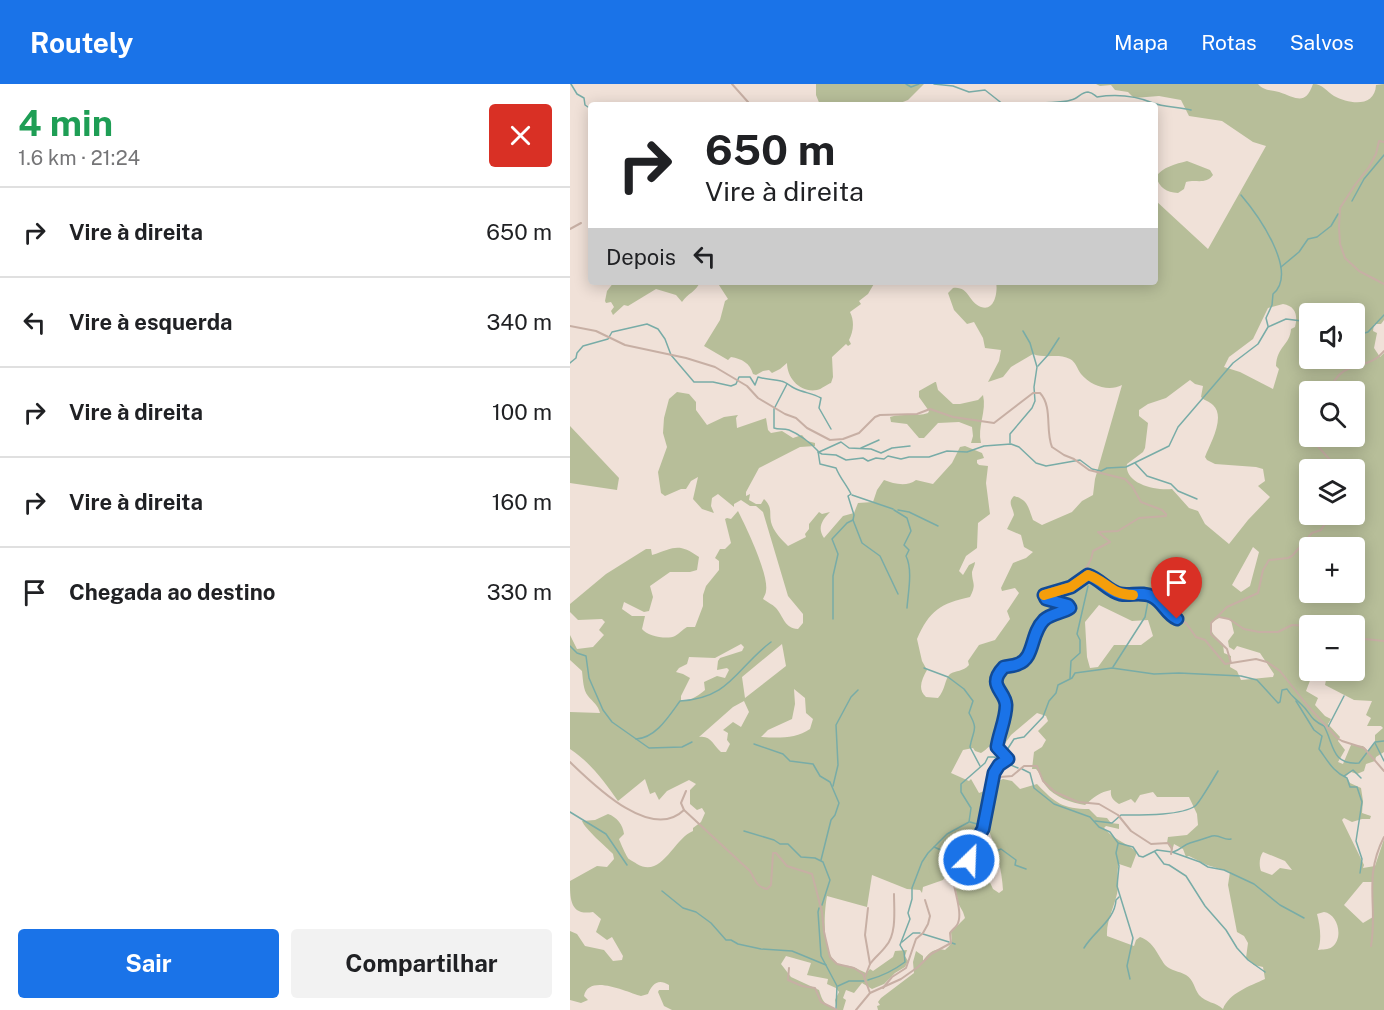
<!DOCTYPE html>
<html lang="pt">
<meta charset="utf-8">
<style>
body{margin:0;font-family:"Public Sans",sans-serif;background:#f2f2f2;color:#202124;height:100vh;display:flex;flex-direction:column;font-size:22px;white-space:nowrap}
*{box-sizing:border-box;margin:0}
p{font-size:20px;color:#757577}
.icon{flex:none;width:33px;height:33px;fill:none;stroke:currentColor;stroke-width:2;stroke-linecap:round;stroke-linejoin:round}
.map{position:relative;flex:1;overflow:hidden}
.sheet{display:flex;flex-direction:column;background:#fff;width:570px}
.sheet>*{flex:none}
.banner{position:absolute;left:18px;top:18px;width:570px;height:183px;border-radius:6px;box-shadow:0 3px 15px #0003;background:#fff;color:#202124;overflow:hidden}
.fabs{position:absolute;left:729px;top:219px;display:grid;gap:12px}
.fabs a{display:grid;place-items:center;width:66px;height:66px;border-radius:6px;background:#fff;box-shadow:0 3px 15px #0003;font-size:30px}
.pin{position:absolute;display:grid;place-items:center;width:51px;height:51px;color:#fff;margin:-62px -26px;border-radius:50% 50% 50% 0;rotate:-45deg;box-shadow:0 0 6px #0007}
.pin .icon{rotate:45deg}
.me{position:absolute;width:66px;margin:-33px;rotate:24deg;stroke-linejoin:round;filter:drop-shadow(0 0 4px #0008)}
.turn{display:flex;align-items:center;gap:21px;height:126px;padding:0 18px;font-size:27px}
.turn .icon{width:78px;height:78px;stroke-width:2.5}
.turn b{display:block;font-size:42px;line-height:51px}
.then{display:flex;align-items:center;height:57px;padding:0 18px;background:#0003;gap:12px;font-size:22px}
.round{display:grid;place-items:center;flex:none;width:63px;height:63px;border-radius:6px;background:#f2f2f2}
.overview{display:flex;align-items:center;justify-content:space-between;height:102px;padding:0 18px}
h1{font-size:36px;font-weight:700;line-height:45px;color:#1e9e55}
.action{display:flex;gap:12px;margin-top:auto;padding:12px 18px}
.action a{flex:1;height:69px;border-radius:6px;background:#1a73e8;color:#fff;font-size:24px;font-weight:700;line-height:69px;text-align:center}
.action a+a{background:#f2f2f2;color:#202124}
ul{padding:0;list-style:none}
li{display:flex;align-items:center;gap:18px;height:90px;padding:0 18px;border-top:2px solid #e0e0e0}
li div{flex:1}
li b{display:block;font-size:22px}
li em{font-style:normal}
header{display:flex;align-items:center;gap:36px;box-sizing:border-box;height:84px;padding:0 30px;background:#1a73e8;color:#fff}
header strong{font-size:28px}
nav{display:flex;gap:33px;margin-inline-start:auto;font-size:21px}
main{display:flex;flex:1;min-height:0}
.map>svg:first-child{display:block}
</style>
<header>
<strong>Routely</strong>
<nav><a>Mapa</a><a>Rotas</a><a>Salvos</a></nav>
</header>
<main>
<section class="sheet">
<div class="overview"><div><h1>4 min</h1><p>1.6 km · 21:24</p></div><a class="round" style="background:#d93025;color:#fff"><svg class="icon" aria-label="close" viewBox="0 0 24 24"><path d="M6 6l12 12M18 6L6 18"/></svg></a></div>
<ul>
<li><svg class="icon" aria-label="right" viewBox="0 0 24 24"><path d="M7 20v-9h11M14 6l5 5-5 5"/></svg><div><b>Vire à direita</b></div><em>650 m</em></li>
<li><svg class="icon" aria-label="left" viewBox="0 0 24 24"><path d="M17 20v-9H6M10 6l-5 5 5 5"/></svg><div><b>Vire à esquerda</b></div><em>340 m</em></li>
<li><svg class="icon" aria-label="right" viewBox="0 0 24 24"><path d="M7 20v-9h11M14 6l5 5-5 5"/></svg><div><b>Vire à direita</b></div><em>100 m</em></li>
<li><svg class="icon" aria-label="right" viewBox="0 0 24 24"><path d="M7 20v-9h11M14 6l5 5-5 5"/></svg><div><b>Vire à direita</b></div><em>160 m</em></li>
<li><svg class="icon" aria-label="arrive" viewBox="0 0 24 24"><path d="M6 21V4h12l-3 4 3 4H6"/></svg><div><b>Chegada ao destino</b></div><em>330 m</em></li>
</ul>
<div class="action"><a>Sair</a><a>Compartilhar</a></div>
</section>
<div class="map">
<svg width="814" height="926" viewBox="0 0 814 926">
<rect width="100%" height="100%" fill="#f0e1d8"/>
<g fill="#b7be99" fill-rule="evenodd">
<polygon points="246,0 354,0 338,16 325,21 250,21 246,11"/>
<path d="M526 0H688C694 7 701 6 709 8 727 14 735 22 743 0 753 0 756 7 764 12 779 20 805 24 806 1L814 0V236L811 240H804L803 247 807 249 804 264 810 273 814 269V668L806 673 805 677 796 680 794 687 787 690 781 688 775 693 778 695 780 699 791 704 793 717 792 729 801 732 800 735H792L782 738 774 734 772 736 794 781 793 784 805 782 814 755V926H308L307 922 310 921 308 918 311 914 344 889 343 878 346 867 353 872V877C358 869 365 863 375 866 383 859 382 858 381 848L395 834 393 828 388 819 383 787 380 786 373 796 353 803 352 809 350 806 337 805 302 791 297 823 257 812C254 828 251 871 269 880 273 882 279 881 283 883 287 884 291 887 296 889L300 885 303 887 323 873 325 867 337 866 335 872 338 877 335 883 325 889 314 900 302 905 292 899 284 909 276 906 273 914 276 916 273 926H102L94 922 88 908 89 906H99V901C88 894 82 900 78 910L71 912C58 909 19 889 14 912L18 916 11 919 0 916V847L7 850 15 862 34 866 43 877 52 876 53 872 42 853 37 856 26 848 31 835 23 828C0 832 0 815 0 797L27 782 37 783 44 775 43 770C36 763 15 745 12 737L25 736 38 730C47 733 53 741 54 750L49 755C50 758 57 774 59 775 61 777 65 778 67 780 92 795 104 754 123 747V744L131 738 135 729 132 724 127 726 120 720V706L126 700 119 696 97 707 89 716 85 708 80 710 75 695 48 717C34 697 21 679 0 665V628L30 629C28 621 23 618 18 612 13 606 13 595 12 587L0 576V551L7 565 23 563 34 551 29 546 35 538 32 535 8 536 0 528V520L36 490 76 465H81L82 471C104 464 108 458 129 473L127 486 120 488H100L80 502 83 513 79 527 74 528 54 518 52 525 62 532H75L72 545C77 552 97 556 105 552 109 550 113 545 117 543H125L133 522V511L136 502 149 486V477L145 474 150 465H155L161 459 155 435 157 434 161 435 168 427C176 443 199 490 196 507 196 510 194 512 193 515 197 518 202 520 206 524 214 533 214 544 228 545L233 539V530L218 512 193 428 186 422H180L171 416 164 420V423L148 410 142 414 141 422 144 429 132 425 123 415 128 393 121 397 116 405H111L95 412 91 409 88 388 97 363 93 349 94 334 99 315 107 308 119 310 126 318V326L137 341 154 333 168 331 166 334 167 344 196 334 198 346 201 349 212 347 223 354 232 351 237 357 245 359V362L230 363 189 384 176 408V412L180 410 179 416 186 420H191L194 415C203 424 199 428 201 438 203 447 212 456 218 462L236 453 235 450 239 445V440L249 428 252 430 260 428C252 436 247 444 254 454L273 432 284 429 288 419 303 418 307 406 314 396C324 400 337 403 346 396L363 400 382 379 390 363 395 362 412 369 414 374 407 376V379L409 381 418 382 416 399 420 430 408 439 407 464 396 472 389 487 393 491 399 481 405 478C405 481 403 484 402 488 402 500 407 499 400 513 371 519 359 527 347 555L352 577 357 586C352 595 347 605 356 613L368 614C375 607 375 594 380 590 386 586 393 588 399 581L398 577 409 561 425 556 440 535 437 527 449 509 445 504 432 507 431 504 443 479 456 474 463 468 454 463 451 451 437 445 444 431C443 423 437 419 444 412 458 416 458 423 463 436L472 441 502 428 512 417 523 411 525 395 552 301C539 308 521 302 511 290 507 285 506 278 500 275 488 269 476 275 463 270L441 283 433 293 418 298 429 277 431 266 415 264 413 254 404 238 397 240 384 226 378 209 383 204C399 202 398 218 411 223 425 228 428 207 426 198H585V116L638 165 696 62 683 58 652 37 619 32 611 16 589 12 564 14 558 8 545 6 541 1 530 2ZM713 220C726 222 728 232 725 243L721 245C720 261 707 262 706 282L709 285 703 305 670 288 654 283 659 273 683 255 698 224ZM740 230H784V274H740ZM620 296 625 300 633 302 631 313C635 317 639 317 643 321 656 333 640 360 635 373L637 376 645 380 686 383 693 385 695 397 688 402 700 413 678 436 659 460 635 440 628 427 619 424 602 405C586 407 554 400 557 380L573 368 575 364 578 339 569 332V326L578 320 596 314ZM740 308H784V352H740ZM740 386H784V430H740ZM683 463 689 468 680 502 671 508 662 501ZM740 464H784V508H740ZM529 521 562 537 578 536 583 552 571 561H544L528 583 520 584 517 573 515 538ZM651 533 661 536 664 549 658 557 659 563 664 566 667 562 690 569 704 590 703 593 671 596 667 587 660 583 661 572 654 569 653 560C646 552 639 550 642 538ZM740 542H784V586H740ZM171 560 174 563 172 567 150 574 148 577 147 586 157 584 159 586 155 594 147 592 134 598 135 606C129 611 120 618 111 616V612L120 594 113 590 106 588 109 584 117 580 119 573 145 574ZM212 560 216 582 175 614 172 593ZM741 594 756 596 755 601 784 616 802 617 796 631 801 634 797 642H811L813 644 805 651V659L798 667 793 662 781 661 773 680 768 678 775 666 768 657 770 653 758 640 761 635 755 632 745 621 748 614 736 607ZM224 605 235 614 236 629 243 635 240 645C226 655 207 654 191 653L198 646 222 635 225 620ZM174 617 179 628 171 643 163 638 153 646 158 649 157 656 160 660 156 668H151C143 661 141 651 129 653L163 623ZM467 629 476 632 478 637 468 647 476 656 472 663 464 668 462 685H466C471 690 471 696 476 702 484 713 502 719 515 721 524 713 530 708 541 706 540 713 543 716 549 720L561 715 565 719 570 711 583 708 587 713H619L627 730 628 741 617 751 598 753 597 759 602 767 604 760 613 765 616 773 619 772 637 781 660 788 658 801 667 848 674 852 678 859 676 874 684 881 693 883 695 895C680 902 659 909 653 925 646 918 636 919 629 911 624 904 624 896 616 891 609 887 601 887 595 881 587 870 584 858 570 853L566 856 564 862 537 852C536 835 546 821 548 804 549 795 546 788 549 780L561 784 567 768C556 759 543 755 534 744L536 742 549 745V740L541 739 537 734 527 733 519 725C493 725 485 719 467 700L450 705 442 697 433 695 426 698 425 703 409 709 401 695 399 697 381 689 393 666 403 664 405 667 411 669C422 662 416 660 431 665L441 651ZM418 745C426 763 432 786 433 806L429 809 423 805 416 790 399 777 405 758ZM693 768 715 777 722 786 710 784 702 791 691 787C689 782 689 773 693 768ZM793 798H803V833L793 839 774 821ZM754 828C768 830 774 854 762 863 758 866 753 865 748 866 752 856 750 841 747 830ZM216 872 241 879 237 891 258 895 257 900 266 904 269 908 265 916 267 925C255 923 252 916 249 906L221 893 211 880Z"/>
<path d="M617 77 640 86 643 91C636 101 626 95 616 98L614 105 608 109C596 108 590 104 586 93 592 83 606 80 617 77Z"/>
<path d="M44 198H130C126 208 118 209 112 218L106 211 86 205 58 222 54 221 43 231 41 227 44 223 41 218 36 219 35 217 37 207Z"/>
<path d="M147 198H305L298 210 289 217 291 220 280 228C285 238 283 248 279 256L281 260 278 262 276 260 262 273 263 293 261 299C257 300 252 305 247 306 230 309 217 294 217 279L210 285 202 289 199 286 193 287 186 291 183 290C180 279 172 275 161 273L158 276 134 262 150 236 155 217 158 215Z"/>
<path d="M365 298H366L368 306 383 320H390L408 316 413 311C417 327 407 343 411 359H401L403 352 402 343 389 338 368 339 354 354H349L337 340 321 338 320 333C333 329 346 333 358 329L359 327 349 313V307Z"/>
<polygon points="0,342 49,394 47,406 0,399"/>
</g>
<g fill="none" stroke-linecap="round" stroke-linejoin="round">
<g stroke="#78aca7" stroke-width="1.5">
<polyline points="1,0 7,10 14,14 15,21 21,25"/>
<polyline points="336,0 341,3 349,0"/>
<polyline points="364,0 383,2 399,8 415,6 434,21"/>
<path d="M463 21C475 17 488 20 501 16 508 15 511 8 518 8 523 9 523 10 527 13 546 10 566 12 583 19 593 23 610 23 621 26"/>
<path d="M671 111C688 131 729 188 703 210L702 221 696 234 698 242"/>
<polyline points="782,117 794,95 814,71"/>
<polyline points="711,183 729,168 738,155 747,153 761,142 768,130"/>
<polyline points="784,252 798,248 814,231"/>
<path d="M0 279 6 274 7 269 13 262 38 255 42 248 77 240 88 245 95 255 101 271 124 298H143L161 302 166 300 169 293H180L185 301 188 293C197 296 203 295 211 297 216 298 220 302 224 304 234 309 242 309 251 314L249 324 261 345"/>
<polyline points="468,282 478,271 489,254"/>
<path d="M217 300 204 325V344C209 346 213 344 219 346 229 350 241 359 248 367L250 380 266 384C270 394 276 400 281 410L278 412 284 431 283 436 292 459 310 472 328 510"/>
<polyline points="440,359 440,350 462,324 465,317 464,303 467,283 460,259 453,247"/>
<polyline points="291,364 309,356"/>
<polyline points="248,368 252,370 266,371 276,376 293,374 298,377 306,374 314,375 318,372 331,375 339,373 359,373 377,367 397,368 414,362 441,360 449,363 466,379 476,382 510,376 522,385 531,387 537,384 556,383 599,362 608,343 663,279 688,260 698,243 716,235 740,238"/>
<polyline points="249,368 271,358 279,364 301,365 311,369 322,364 340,362"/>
<polyline points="565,379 577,392 601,400 608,407 627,415"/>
<polyline points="282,411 323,425"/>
<path d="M324 426 337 434 341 447 334 461 339 466 336 472C343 486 338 509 337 524"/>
<polyline points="328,426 339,428 368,442"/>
<polyline points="263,535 263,492 268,470 262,455 277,439 283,436"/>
<polyline points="0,562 7,569 16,572 19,594 33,626 42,638 79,664 112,663 122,658"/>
<polyline points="543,583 575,533 579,512"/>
<path d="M354 584 378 593 394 605 403 617 399 629C409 647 403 645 400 663L410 682"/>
<polyline points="500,594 501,577 510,569 510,556 507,550 518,502"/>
<path d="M726 617 744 646 752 652 749 665C758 677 763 688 777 694L780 703H787L792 718 786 757 792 775 790 789"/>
<polyline points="758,643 774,612"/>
<path d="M66 655C86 654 99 632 110 617 161 614 166 584 201 558"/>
<polyline points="805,659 814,677"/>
<polyline points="184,660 213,670 220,677 243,680 250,692 260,698 269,719 265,731 261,736 251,776"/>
<path d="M435 669 444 655 454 653 473 633 479 617 486 609 488 601 502 594 505 589 542 584 584 590 609 589 671 592 687 596 708 619 710 618 712 606 717 605C721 612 725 614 731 620 741 629 739 635 754 642 764 660 761 681 789 679L805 658 814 657"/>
<polyline points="436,679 448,684"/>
<polyline points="452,685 460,689 464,704 484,720 520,733 529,743 540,748 548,759 563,763 569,772 573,773 587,766 602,768 630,778 638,783 654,786 684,800 710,821 734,834"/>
<polyline points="774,692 783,686 791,694"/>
<polyline points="263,702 268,681 266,641 281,613 288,606"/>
<polyline points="0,728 36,750 57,781"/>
<path d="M525 737 542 739 551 731C569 731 611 732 625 722 628 721 645 692 648 687"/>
<polyline points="400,738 407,740 411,745"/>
<polyline points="174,747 204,756 210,760 218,760 231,773 245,774 253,778 260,796 252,821"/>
<polyline points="412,747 426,767 431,765 446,776 445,781 456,785"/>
<polyline points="548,760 546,769 549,782 547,802 563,854 557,882 560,895"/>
<polyline points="364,763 396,777"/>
<polyline points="585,768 594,780 599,781 616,792 635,822 656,846 667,864 678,876 695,888"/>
<path d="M603 768C611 766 613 761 620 759 627 757 636 754 642 752 650 750 654 757 661 755"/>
<polyline points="400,777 421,788"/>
<polyline points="92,807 113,824 126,828 141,839 156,856 161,856 168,860 191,865 222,867 256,881"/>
<polyline points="249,824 248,828 251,872 267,902 266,925"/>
<polyline points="353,850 379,858"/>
<polyline points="332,858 343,849 350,849"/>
<polyline points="382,859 385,860"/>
<path d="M514 864C524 847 545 836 546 816L549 813"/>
<path d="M298 896C313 892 323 887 335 878L334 868 330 861 340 835 338 829 342 815V804L352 778 358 769 377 750 399 738 401 724 391 708V700L415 679 418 673H424L432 677"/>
<polyline points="268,902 279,897 294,897"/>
</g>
<g stroke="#c7afa4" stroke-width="2">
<polyline points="162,0 178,18"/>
<polyline points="814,58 809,57 806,70 799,83 785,101 770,124 769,143 770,160 775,174 789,187 814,200"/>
<polyline points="0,145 11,139"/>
<path d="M0 242 26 247 55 261 116 274 145 283 177 302 188 314 215 330 226 334 237 344 260 356 273 355 289 349 305 333 310 331 347 330 360 325 383 333 424 339 463 309H470C483 323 475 346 482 363L494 371 504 375 519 386 555 395 562 402 571 418 592 426 596 430V432L569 434 548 447 528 448 540 458 523 467C521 484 509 489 501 503"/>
<path d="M759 308C772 272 797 289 814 267"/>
<polyline points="740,334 734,342 734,347 761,377 764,386"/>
<polyline points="649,533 659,535 674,545 689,548 708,548 722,541 741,542"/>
<polyline points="784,554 814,557"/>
<polyline points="661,579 657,565 641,550 641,539 657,523 688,509 693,486 699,476 718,474 722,472 742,449 751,446 761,430"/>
<path d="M0 678C24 701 81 758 114 726"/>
<path d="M116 707 111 719 114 726 180 787C185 795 186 803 197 805L201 801 203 769H206L217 782 242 790 252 828 254 848 260 873 267 880 284 884 293 890 300 909"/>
<polyline points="420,715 423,713 430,693 442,692 454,682 467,682 473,697 485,708 508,718 529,720 548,731 561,747 581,760 598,759 602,764 601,770"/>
<path d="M801 862C808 821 793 794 814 753"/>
<path d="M300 880C305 873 311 869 316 862 327 850 324 825 324 810"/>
<polyline points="219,884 218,896 232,902 245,904 251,918 267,926"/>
<polyline points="295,893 300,880 295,851 298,824"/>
<polyline points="313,904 322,893 336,884 346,855 353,849 358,840 360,832 355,816"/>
<path d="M286 926 300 909 331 895 348 883 361 870 381 859 380 849C382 846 385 844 387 841 394 830 383 805 383 793L388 785 399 776 403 762 413 745 424 689 429 681 438 675 427 663C429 649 436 635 436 621 435 606 416 603 434 583 438 582 443 582 448 580 465 574 460 550 474 536 482 529 493 529 500 524L498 521 476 515 473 513 475 510 501 503 518 491 529 496 547 509 578 510 587 515 599 531 616 539 626 553 635 556 655 580 686 575 697 578 710 587 737 621 767 654 772 657 794 664 814 687"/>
</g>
</g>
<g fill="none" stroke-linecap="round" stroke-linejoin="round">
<defs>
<path id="route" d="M399 776 403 762 413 745 424 689 429 681 438 675 427 663C429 649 436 635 436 621 435 606 416 602 434 583 439 582 444 582 448 580 465 574 460 550 474 536 482 529 493 529 500 524L498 521 476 515 474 511 501 503 518 491C530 495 538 507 550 510 561 512 573 507 583 513 593 518 596 530 607 535"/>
</defs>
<use href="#route" stroke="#114b97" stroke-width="15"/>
<use href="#route" stroke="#1a73e8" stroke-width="10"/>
<path stroke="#f59e0b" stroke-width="10" d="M474 511 501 503 518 491C538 498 539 510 563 511"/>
</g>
</svg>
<div class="fabs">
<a><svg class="icon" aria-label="sound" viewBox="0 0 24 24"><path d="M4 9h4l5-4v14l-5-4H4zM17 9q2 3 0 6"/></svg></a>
<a><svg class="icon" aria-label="search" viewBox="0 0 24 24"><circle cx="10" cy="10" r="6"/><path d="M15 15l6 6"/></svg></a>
<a><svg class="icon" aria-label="layers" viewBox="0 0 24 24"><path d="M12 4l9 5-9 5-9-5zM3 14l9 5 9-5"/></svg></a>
<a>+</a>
<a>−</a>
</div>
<div class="pin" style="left:607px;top:535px;background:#d93025"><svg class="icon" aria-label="arrive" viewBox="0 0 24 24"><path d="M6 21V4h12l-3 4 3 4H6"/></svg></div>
<svg class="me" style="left:399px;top:776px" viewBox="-20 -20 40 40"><circle r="17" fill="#1a73e8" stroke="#fff" stroke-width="3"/><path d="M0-11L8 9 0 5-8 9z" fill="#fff"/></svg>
<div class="banner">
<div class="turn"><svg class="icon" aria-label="right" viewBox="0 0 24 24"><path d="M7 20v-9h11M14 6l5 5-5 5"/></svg><div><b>650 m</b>Vire à direita</div></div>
<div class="then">Depois<svg class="icon" aria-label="left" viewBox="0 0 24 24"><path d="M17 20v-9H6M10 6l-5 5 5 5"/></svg></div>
</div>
</div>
</main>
